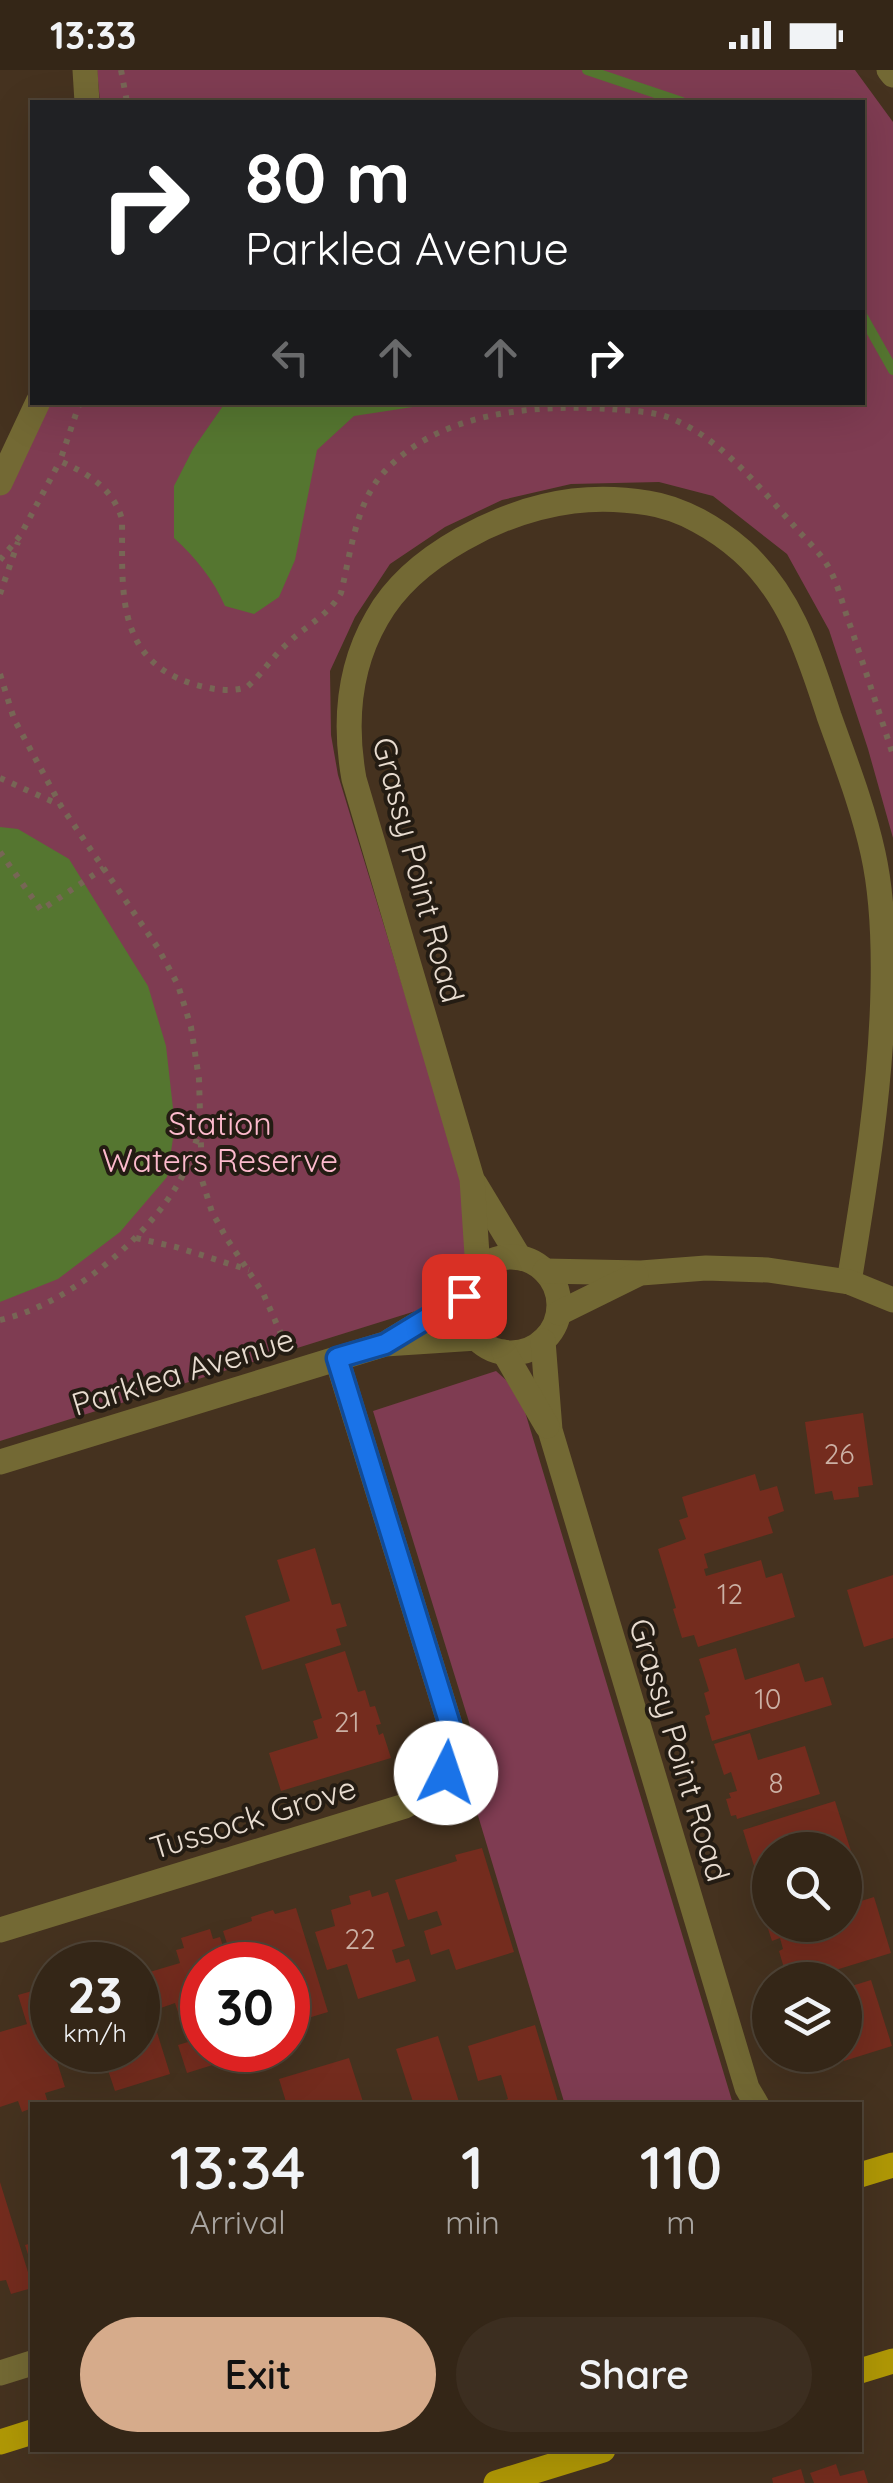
<!DOCTYPE html>
<style>
body{margin:0;font-family:Quicksand,sans-serif;background:#3c2e20;color:#f1f3f6;height:100vh;display:flex;flex-direction:column;font-size:38px;white-space:nowrap}
*{box-sizing:border-box;margin:0}
p{font-size:32px;color:#a9a5a1}
.icon{flex:none;width:55px;height:55px;fill:none;stroke:currentColor;stroke-width:2;stroke-linecap:round;stroke-linejoin:round}
.map{position:relative;flex:1;overflow:hidden}
.side{position:absolute;left:30px;top:2032px;width:832px;height:350px;display:flex;flex-direction:column;background:#342617;border-radius:0px;box-shadow:0 10px 40px #0002,0 0 0 2px #4e4336}
.side>*{flex:none}
.banner{position:absolute;left:30px;top:30px;width:835px;height:305px;border-radius:0px;box-shadow:0 10px 40px #0002,0 0 0 2px #4e4336;background:#202124;color:#fff;overflow:hidden}
.controls{position:absolute;left:752px;top:1762px;display:grid;gap:20px}
.controls a{display:grid;place-items:center;width:110px;height:110px;border-radius:50%;background:#342617;box-shadow:0 10px 40px #0002,0 0 0 2px #4e4336;font-size:50px}
.speed{position:absolute;left:30px;top:1872px;display:flex;gap:20px;font-size:50px;font-weight:700;text-align:center}
.speed>*{display:grid;place-content:center;width:130px;height:130px;border-radius:50%;background:#342617;box-shadow:0 10px 40px #0002,0 0 0 2px #4e4336;line-height:1}
.speed small{font-size:25px;font-weight:400}
.speed .limit{border:15px solid #d22;background:#fff;color:#111}
.pin{position:absolute;display:grid;place-items:center;width:85px;height:85px;color:#fff;margin:-42px;border-radius:20px;box-shadow:0 5px 15px #0006}
.me{position:absolute;width:110px;margin:-55px;rotate:4deg;stroke-linejoin:round;filter:drop-shadow(0 0 8px #0008)}
.turn{display:flex;align-items:center;gap:35px;height:210px;padding:0 50px;font-size:45px}
.turn .icon{width:130px;height:130px;stroke-width:2.5}
.turn b{display:block;font-size:70px;line-height:85px}
.lanes{display:flex;align-items:center;height:95px;padding:0 50px;background:#0003;justify-content:center;gap:50px;direction:ltr}
.lanes .off{opacity:.35}
.eta{display:flex;justify-content:space-evenly;align-items:center;height:170px;text-align:center}
.eta b{font-size:60px;font-weight:600;line-height:70px}
.button{display:flex;gap:20px;margin-top:auto;padding:20px 50px}
.button a{flex:1;height:115px;border-radius:60px;background:#d6ab8b;color:#111;font-size:40px;font-weight:600;line-height:115px;text-align:center}
.button a+a{background:#3c2e20;color:#f1f3f6}
.status{display:flex;justify-content:space-between;align-items:center;height:70px;padding:0 50px;background:#342617;direction:ltr}
.status svg{height:28px;fill:currentColor}
.map>svg:first-child{display:block}
</style>
<div class="status"><b>13:33</b><svg viewBox="0 0 49 12"><path d="M0 12V9h3v3zM5 12V6h3v6zM10 12V3h3v9zM15 12V0h3v12zM26 1h20v11H26zM47 4h2v5h-2z"/></svg></div>
<div class="map">
<svg width="893" height="2413" viewBox="0 0 893 2413">
<rect width="100%" height="100%" fill="#45321f"/>
<g fill="#7f3c52">
<polygon points="97,0 855,0 893,52 893,768 868,679 829,560 787,484 713,426 659,412 571,414 502,430 445,457 390,494 355,547 330,601 331,665 338,705 479,1166 435,1235 0,1371 0,402 44,333 862,332 862,32 100,32"/>
<path d="M496 1301 506 1310 523 1335 733 2034 565 2035 470 1719C478 1701 476 1685 473 1665L373 1341Z"/>
</g>
<g fill="#557630">
<path d="M225 333H425L413 337 354 346 317 380 295 490 279 527 254 544 225 536C213 509 196 488 174 468V416L193 379Z"/>
<polygon points="0,757 18,759 69,789 148,916 166,976 175,1056 167,1107 120,1162 58,1209 0,1232"/>
</g>
<g fill="none" stroke-linecap="round" stroke-linejoin="round">
<g stroke="#557630" stroke-width="10">
<polyline points="587,0 682,32"/>
<polyline points="862,245 893,300"/>
</g>
</g>
<g fill="#742c1e">
<polygon points="863,1343 873,1415 858,1417 859,1427 834,1430 832,1421 815,1424 805,1352"/>
<polygon points="755,1404 760,1421 777,1416 784,1441 768,1447 773,1463 704,1484 708,1498 704,1499 706,1506 761,1490 766,1508 782,1503 795,1547 698,1577 694,1565 682,1568 673,1539 676,1538 658,1479 686,1469 679,1450 688,1447 682,1427"/>
<polygon points="315,1478 332,1535 340,1533 347,1556 336,1559 341,1575 262,1600 245,1546 290,1531 277,1490"/>
<polygon points="893,1505 893,1568 864,1577 847,1520"/>
<polygon points="736,1578 745,1610 799,1593 805,1612 823,1607 832,1635 712,1671 705,1646 710,1644 704,1623 709,1621 699,1589"/>
<polygon points="345,1581 358,1622 365,1620 370,1637 375,1636 381,1654 376,1655 379,1665 383,1663 391,1688 281,1721 269,1683 318,1668 313,1651 322,1648 305,1594"/>
<polygon points="750,1663 758,1690 805,1676 820,1724 737,1749 736,1745 731,1746 726,1729 731,1728 729,1723 737,1721 731,1702 724,1705 714,1674"/>
<polygon points="835,1731 851,1781 845,1783 845,1780 770,1780 770,1855 845,1855 845,1836 874,1827 891,1883 803,1910 793,1910 789,1897 784,1898 779,1881 783,1879 780,1868 772,1871 761,1837 766,1835 743,1760"/>
<polygon points="482,1778 514,1882 456,1900 449,1879 431,1885 424,1861 442,1855 437,1841 408,1850 395,1810 457,1791 455,1785"/>
<polygon points="370,1820 372,1827 388,1822 405,1876 392,1880 396,1893 409,1889 416,1911 358,1929 347,1894 327,1900 315,1862 335,1856 331,1840 351,1834 349,1826"/>
<polygon points="296,1838 328,1942 288,1954 288,1895 234,1895 223,1861 252,1851 251,1847 273,1840 275,1844"/>
<polygon points="210,1859 213,1869 220,1867 229,1895 202,1895 202,1980 258,1981 187,2003 178,1975 188,1972 175,1933 155,1940 143,1904 180,1893 176,1880 184,1878 181,1868"/>
<polygon points="138,1901 170,2004 115,2021 106,1994 92,1998 87,1980 138,1980"/>
<polygon points="871,1910 892,1976 844,1991 843,1985 845,1985 845,1918"/>
<polygon points="50,1916 52,1920 52,1952 45,1954 65,2017 45,2023 48,2033 32,2035 32,2038 22,2042 18,2031 0,2037 0,1962 27,1954 18,1925"/>
<polygon points="535,1955 559,2035 492,2035 508,2029 501,2005 478,2011 468,1976"/>
<polygon points="438,1966 460,2035 414,2035 396,1979"/>
<polygon points="349,1988 364,2035 287,2035 279,2009"/>
<polygon points="0,2112 32,2215 32,2218 11,2224 6,2210 0,2211"/>
<polygon points="32,2173 32,2197 25,2175"/>
<polygon points="836,2394 840,2406 864,2400 868,2413 814,2413 810,2403"/>
<polygon points="801,2399 805,2413 773,2413 772,2408"/>
</g>
<g fill="none" stroke-linecap="round" stroke-linejoin="round">
<g stroke="#765" stroke-width="6" stroke-dasharray="5 8" stroke-linecap="butt">
<polyline points="121,0 127,32"/>
<path d="M80 332 60 391C88 404 112 417 122 449 123 516 113 589 193 614 211 619 230 623 247 617 262 604 272 587 287 574 305 556 328 546 341 523 350 486 355 439 379 408 433 342 532 334 611 339 630 341 652 341 670 348 721 368 760 418 795 457 806 470 821 483 829 498 839 516 843 537 850 555 865 599 879 642 893 685"/>
<polyline points="0,490 20,466 60,391"/>
<polyline points="0,524 18,472"/>
<polyline points="0,604 14,649 61,736 158,878 178,915 191,957 199,1009 202,1110 212,1142 227,1169 263,1223 286,1275"/>
<polyline points="0,708 60,735"/>
<polyline points="0,782 41,840 104,798"/>
<polyline points="136,1168 176,1177 249,1200"/>
<path d="M0 1250C69 1235 154 1164 185 1101 190 1089 194 1076 199 1064"/>
</g>
<g stroke="#736934" stroke-width="25">
<polyline points="85,0 87,32"/>
<polyline points="889,0 893,5"/>
<polyline points="0,413 38,332"/>
<polyline points="475,1114 519,1187"/>
<circle cx="511" cy="1235" r="48"/>
<path d="M478 1200 472 1109 354 709C344 653 348 598 377 548 412 485 503 440 573 431 597 428 624 429 648 433 682 438 717 459 742 481 791 525 809 585 829 646 845 691 863 737 873 783 883 828 884 874 883 919 881 1018 865 1115 849 1212"/>
<polyline points="545,1201 641,1203 706,1198 768,1200 849,1212 893,1230"/>
<polyline points="559,1243 636,1205"/>
<polyline points="390,1271 464,1226"/>
<polyline points="543,1271 550,1360 747,2018 757,2035"/>
<polyline points="504,1282 547,1356"/>
<polyline points="0,1392 385,1274 477,1268"/>
<path d="M0 1860 405 1736C445 1715 454 1703 451 1658L337 1289"/>
<polyline points="0,2303 32,2293"/>
</g>
<g stroke="#b09806" stroke-width="25">
<polyline points="860,2105 893,2095"/>
<polyline points="860,2301 893,2291"/>
<polyline points="0,2372 32,2362"/>
<polyline points="496,2413 603,2380"/>
</g>
</g>
<g fill="none" stroke-linecap="round" stroke-linejoin="round">
<defs>
<polyline id="route" points="446,1703 453,1685 451,1658 337,1288 385,1274 464,1226"/>
</defs>
<use href="#route" stroke="#114b97" stroke-width="25"/>
<use href="#route" stroke="#1a73e8" stroke-width="18"/>
</g>
<g text-anchor="middle" stroke-width="8" stroke-linejoin="round" paint-order="stroke">
<g font-size="28" fill="#cbb0a4">
<text x="839" y="1394">26</text>
<text x="730" y="1534">12</text>
<text x="768" y="1639">10</text>
<text x="347" y="1662">21</text>
<text x="776" y="1723">8</text>
<text x="360" y="1879">22</text>
</g>
<g font-size="32" fill="#e8dcd0" stroke="#241c13">
<text transform="translate(418 800) rotate(75)" y="11">Grassy Point Road</text>
<text transform="translate(183 1302) rotate(-17)" y="11">Parklea Avenue</text>
<text transform="translate(679 1680) rotate(73)" y="11">Grassy Point Road</text>
<text transform="translate(253 1748) rotate(-17)" y="11">Tussock Grove</text>
</g>
<g font-size="32" fill="#fdbacd" stroke="#241c13">
<text x="220" y="1065">Station<tspan x="220" dy="37">Waters Reserve</tspan></text>
</g>
</g>
</svg>
<div class="controls">
<a><svg class="icon" aria-label="search" viewBox="0 0 24 24"><circle cx="10" cy="10" r="6"/><path d="M15 15l6 6"/></svg></a>
<a><svg class="icon" aria-label="layers" viewBox="0 0 24 24"><path d="M12 4l9 5-9 5-9-5zM3 14l9 5 9-5"/></svg></a>
</div>
<div class="speed"><div>23<small>km/h</small></div><div class="limit">30</div></div>
<div class="pin" style="left:464px;top:1226px;background:#d93025"><svg class="icon" aria-label="arrive" viewBox="0 0 24 24"><path d="M6 21V4h12l-3 4 3 4H6"/></svg></div>
<svg class="me" style="left:446px;top:1703px" viewBox="-20 -20 40 40"><circle r="19" fill="#fff"/><path d="M0-13L10 11 0 6-10 11z" fill="#1a73e8"/></svg>
<div class="banner">
<div class="turn"><svg class="icon" aria-label="right" viewBox="0 0 24 24"><path d="M7 20v-9h11M14 6l5 5-5 5"/></svg><div><b>80 m</b>Parklea Avenue</div></div>
<div class="lanes"><svg class="icon off" aria-label="left" viewBox="0 0 24 24"><path d="M17 20v-9H6M10 6l-5 5 5 5"/></svg><svg class="icon off" aria-label="ahead" viewBox="0 0 24 24"><path d="M12 20V5M6 11l6-6 6 6"/></svg><svg class="icon off" aria-label="ahead" viewBox="0 0 24 24"><path d="M12 20V5M6 11l6-6 6 6"/></svg><svg class="icon" aria-label="right" viewBox="0 0 24 24"><path d="M7 20v-9h11M14 6l5 5-5 5"/></svg></div>
</div>
<section class="side">
<div class="eta">
<div><b>13:34</b><p>Arrival</p></div>
<div><b>1</b><p>min</p></div>
<div><b>110</b><p>m</p></div>
</div>
<div class="button"><a>Exit</a><a>Share</a></div>
</section>
</div>
